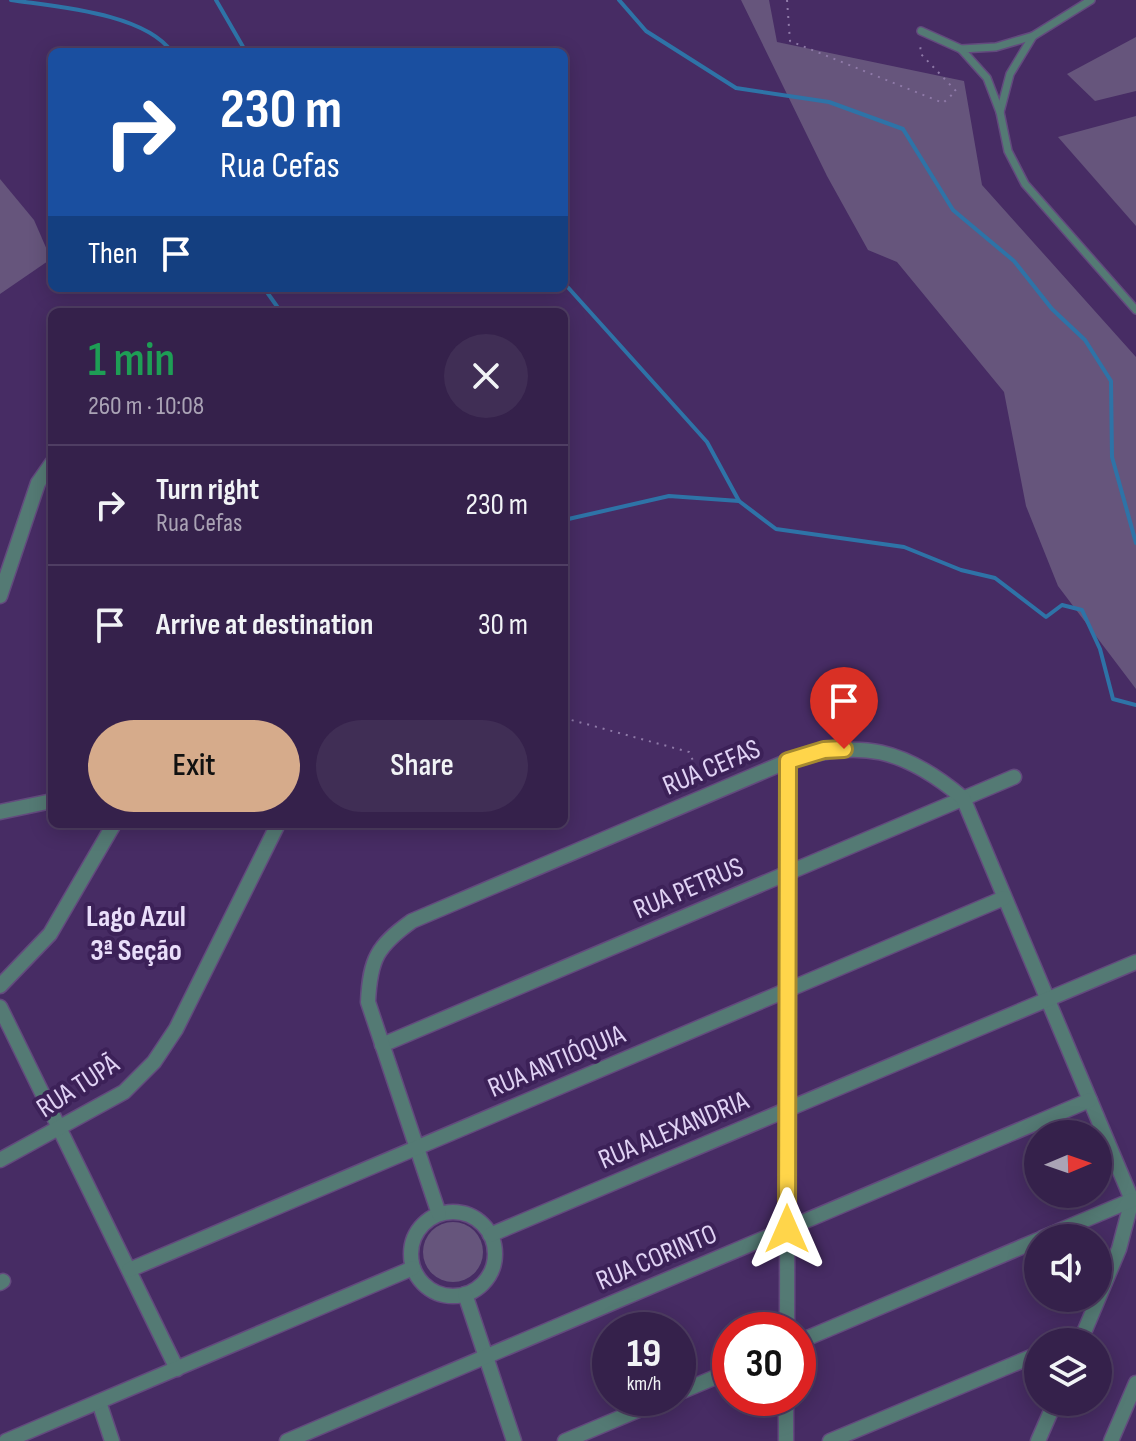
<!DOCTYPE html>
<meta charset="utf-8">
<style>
body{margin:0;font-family:"Sofia Sans Condensed",sans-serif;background:#402e55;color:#f1f3f6;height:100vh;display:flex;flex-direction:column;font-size:30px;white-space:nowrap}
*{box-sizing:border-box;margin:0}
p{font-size:26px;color:#aaa3b5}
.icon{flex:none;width:44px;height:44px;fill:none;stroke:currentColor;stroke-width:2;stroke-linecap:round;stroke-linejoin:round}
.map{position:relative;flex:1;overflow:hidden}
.sheet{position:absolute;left:48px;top:308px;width:520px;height:520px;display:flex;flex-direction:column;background:#35214b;border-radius:12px;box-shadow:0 4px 20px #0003,0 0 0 2px #4f3e63}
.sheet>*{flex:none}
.guide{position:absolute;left:48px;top:48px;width:520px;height:244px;border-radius:12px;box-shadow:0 4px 20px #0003,0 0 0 2px #4f3e63;background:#1a4fa0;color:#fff;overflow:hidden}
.needle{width:52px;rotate:88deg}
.fabs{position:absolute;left:1024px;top:1120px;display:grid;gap:16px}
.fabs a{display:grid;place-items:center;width:88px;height:88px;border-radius:50%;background:#35214b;box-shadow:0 4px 20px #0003,0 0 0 2px #4f3e63;font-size:40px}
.speed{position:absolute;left:592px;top:1312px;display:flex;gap:16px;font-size:40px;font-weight:700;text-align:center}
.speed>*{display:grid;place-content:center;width:104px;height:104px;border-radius:50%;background:#35214b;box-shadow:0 4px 20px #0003,0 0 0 2px #4f3e63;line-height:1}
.speed small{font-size:20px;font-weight:400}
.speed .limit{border:12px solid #d22;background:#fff;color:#111}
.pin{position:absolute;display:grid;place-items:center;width:68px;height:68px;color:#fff;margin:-82px -34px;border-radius:50% 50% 50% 0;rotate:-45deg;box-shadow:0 0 8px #0007}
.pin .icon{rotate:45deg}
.me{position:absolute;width:88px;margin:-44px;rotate:0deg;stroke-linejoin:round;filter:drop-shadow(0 0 6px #0008)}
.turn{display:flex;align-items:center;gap:28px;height:168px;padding:0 40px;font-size:36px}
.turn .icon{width:104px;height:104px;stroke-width:2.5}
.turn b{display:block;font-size:56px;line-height:68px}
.then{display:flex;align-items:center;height:76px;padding:0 40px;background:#0003;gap:16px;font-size:30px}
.round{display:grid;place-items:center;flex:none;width:84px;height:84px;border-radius:42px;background:#402e55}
.headline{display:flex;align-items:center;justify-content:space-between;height:136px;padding:0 40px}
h1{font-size:48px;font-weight:600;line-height:60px;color:#1e9e55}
.cta{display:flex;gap:16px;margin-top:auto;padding:16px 40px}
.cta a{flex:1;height:92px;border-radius:48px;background:#d6ab8b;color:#111;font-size:32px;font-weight:600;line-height:92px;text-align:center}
.cta a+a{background:#402e55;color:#f1f3f6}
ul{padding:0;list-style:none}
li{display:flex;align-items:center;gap:24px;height:120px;padding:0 40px;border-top:2px solid #4f3e63}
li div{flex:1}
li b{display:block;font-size:30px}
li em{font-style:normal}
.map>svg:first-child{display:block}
</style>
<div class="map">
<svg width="1136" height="1441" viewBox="0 0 1136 1441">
<rect width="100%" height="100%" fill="#472c64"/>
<g fill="#66557c">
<polygon points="741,0 769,0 777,42 964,81 982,185 1136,357 1136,689 1058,586 1026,506 1004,392 897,262 868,250 827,176"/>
<polygon points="1136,37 1136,91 1095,101 1067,74"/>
<polygon points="1136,116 1136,226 1058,137"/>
<polygon points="0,179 34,220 51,259 0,294"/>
<circle cx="453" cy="1252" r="30"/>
</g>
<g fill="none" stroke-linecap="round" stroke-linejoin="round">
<g stroke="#2e73a7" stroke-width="4">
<path d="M11 0C58 7 144 13 172 52"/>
<polyline points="216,0 246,52"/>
<polyline points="619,0 646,31 736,88 829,102 903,129 953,210 1014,261 1052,309 1085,340 1111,381 1112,457 1136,543"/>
<polyline points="564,283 707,442 739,501"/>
<polyline points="264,288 281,312"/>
<polyline points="564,520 669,496 739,501 776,529 904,547 961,570 995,578 1046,617 1062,605 1082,610 1100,649 1113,699 1136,705"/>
</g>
<defs>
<g id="service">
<polyline points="1091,0 1033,36 1010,74 1000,112 1008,151 1025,184 1136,310"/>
<polyline points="921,31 961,49"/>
<polyline points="1000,112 987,78 961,49 996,47 1033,36"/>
</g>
<g id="minor">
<polyline points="0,596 38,483 52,463"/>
<polyline points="0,812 52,801"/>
<polyline points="0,986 50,934 114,824"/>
<polyline points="0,1007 177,1369"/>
<polyline points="382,1045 1014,777"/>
<polyline points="0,1160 124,1092 154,1062 176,1029 278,824"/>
<circle cx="453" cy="1254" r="42"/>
<path d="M439 1214 368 1002C370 959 377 946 412 921L788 761C860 738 905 749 963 798L1132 1200 1119 1249 1080 1342"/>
<polyline points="490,1235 1136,962"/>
<polyline points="1042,1238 1132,1200"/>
<polyline points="129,1270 1004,898"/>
<polyline points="0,1283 3,1281"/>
<polyline points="465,1294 514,1441"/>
<polyline points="787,1330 788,761"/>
<polyline points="798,1342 1038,1240"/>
<polyline points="678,1393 730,1371"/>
<polyline points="99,1402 112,1441"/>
<polyline points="6,1441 413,1268"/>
<polyline points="287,1441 1090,1100"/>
<polyline points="565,1441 667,1398"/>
<polyline points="786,1441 786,1398"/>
<polyline points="830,1441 1038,1354"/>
<polyline points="1038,1441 1055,1402"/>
<polyline points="1111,1441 1136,1383"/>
</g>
</defs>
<use href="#service" stroke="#634a7e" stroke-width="10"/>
<use href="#minor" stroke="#634a7e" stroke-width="17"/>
<g stroke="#8f7aa8" stroke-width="2" stroke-dasharray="2 6" stroke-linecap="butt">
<polyline points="787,0 790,41 943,103 956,91 920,53 921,42"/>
<polyline points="564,718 689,752 703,782"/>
</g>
<use href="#service" stroke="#547a74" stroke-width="7"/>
<use href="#minor" stroke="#547a74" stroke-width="14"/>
</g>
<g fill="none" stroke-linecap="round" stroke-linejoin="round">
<defs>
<polyline id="route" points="787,1229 788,761 824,750 844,749"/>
</defs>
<use href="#route" stroke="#a68a30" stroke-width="20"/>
<use href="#route" stroke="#ffd54a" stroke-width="14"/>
</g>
<g text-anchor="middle" stroke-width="8" stroke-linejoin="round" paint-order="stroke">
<g font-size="28" fill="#e0d2f4" stroke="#3c2158">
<text transform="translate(711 766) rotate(-23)" y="10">RUA CEFAS</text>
<text transform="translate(688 887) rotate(-23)" y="10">RUA PETRUS</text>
<text transform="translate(556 1060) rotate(-23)" y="10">RUA ANTIÓQUIA</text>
<text transform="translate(77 1085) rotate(-33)" y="10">RUA TUPÃ</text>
<text transform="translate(673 1129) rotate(-23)" y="10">RUA ALEXANDRIA</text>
<text transform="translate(656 1256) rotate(-23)" y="10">RUA CORINTO</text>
</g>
<g font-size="30" font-weight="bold" fill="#e9defa" stroke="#3c2158">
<text x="136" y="926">Lago Azul<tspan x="136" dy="34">3ª Seção</tspan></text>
</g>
</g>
</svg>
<div class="fabs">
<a><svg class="needle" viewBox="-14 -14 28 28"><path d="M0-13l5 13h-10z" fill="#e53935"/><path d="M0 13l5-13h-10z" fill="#aaa3b5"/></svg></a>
<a><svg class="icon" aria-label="sound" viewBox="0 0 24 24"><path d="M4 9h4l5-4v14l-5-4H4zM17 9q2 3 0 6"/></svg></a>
<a><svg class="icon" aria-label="layers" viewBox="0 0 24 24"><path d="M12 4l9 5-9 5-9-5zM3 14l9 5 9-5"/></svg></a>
</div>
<div class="speed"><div>19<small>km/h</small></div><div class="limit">30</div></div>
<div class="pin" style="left:844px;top:749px;background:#d93025"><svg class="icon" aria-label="arrive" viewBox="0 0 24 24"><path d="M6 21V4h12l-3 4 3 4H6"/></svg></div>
<svg class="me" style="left:787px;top:1229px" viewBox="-20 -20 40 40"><path d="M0-17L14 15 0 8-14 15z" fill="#ffd54a" stroke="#fff" stroke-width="4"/></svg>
<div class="guide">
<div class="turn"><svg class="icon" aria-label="right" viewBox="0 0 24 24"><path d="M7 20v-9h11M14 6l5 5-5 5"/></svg><div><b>230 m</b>Rua Cefas</div></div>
<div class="then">Then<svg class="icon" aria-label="arrive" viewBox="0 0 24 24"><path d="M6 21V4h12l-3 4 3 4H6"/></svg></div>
</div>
<section class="sheet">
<div class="headline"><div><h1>1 min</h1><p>260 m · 10:08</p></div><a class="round"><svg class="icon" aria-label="close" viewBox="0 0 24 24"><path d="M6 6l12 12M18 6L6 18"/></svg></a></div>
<ul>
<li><svg class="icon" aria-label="right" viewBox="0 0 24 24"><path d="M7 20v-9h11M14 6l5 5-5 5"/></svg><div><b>Turn right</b><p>Rua Cefas</p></div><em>230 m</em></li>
<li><svg class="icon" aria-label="arrive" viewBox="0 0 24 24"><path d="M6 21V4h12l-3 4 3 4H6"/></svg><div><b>Arrive at destination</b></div><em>30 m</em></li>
</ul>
<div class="cta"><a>Exit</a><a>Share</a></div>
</section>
</div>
